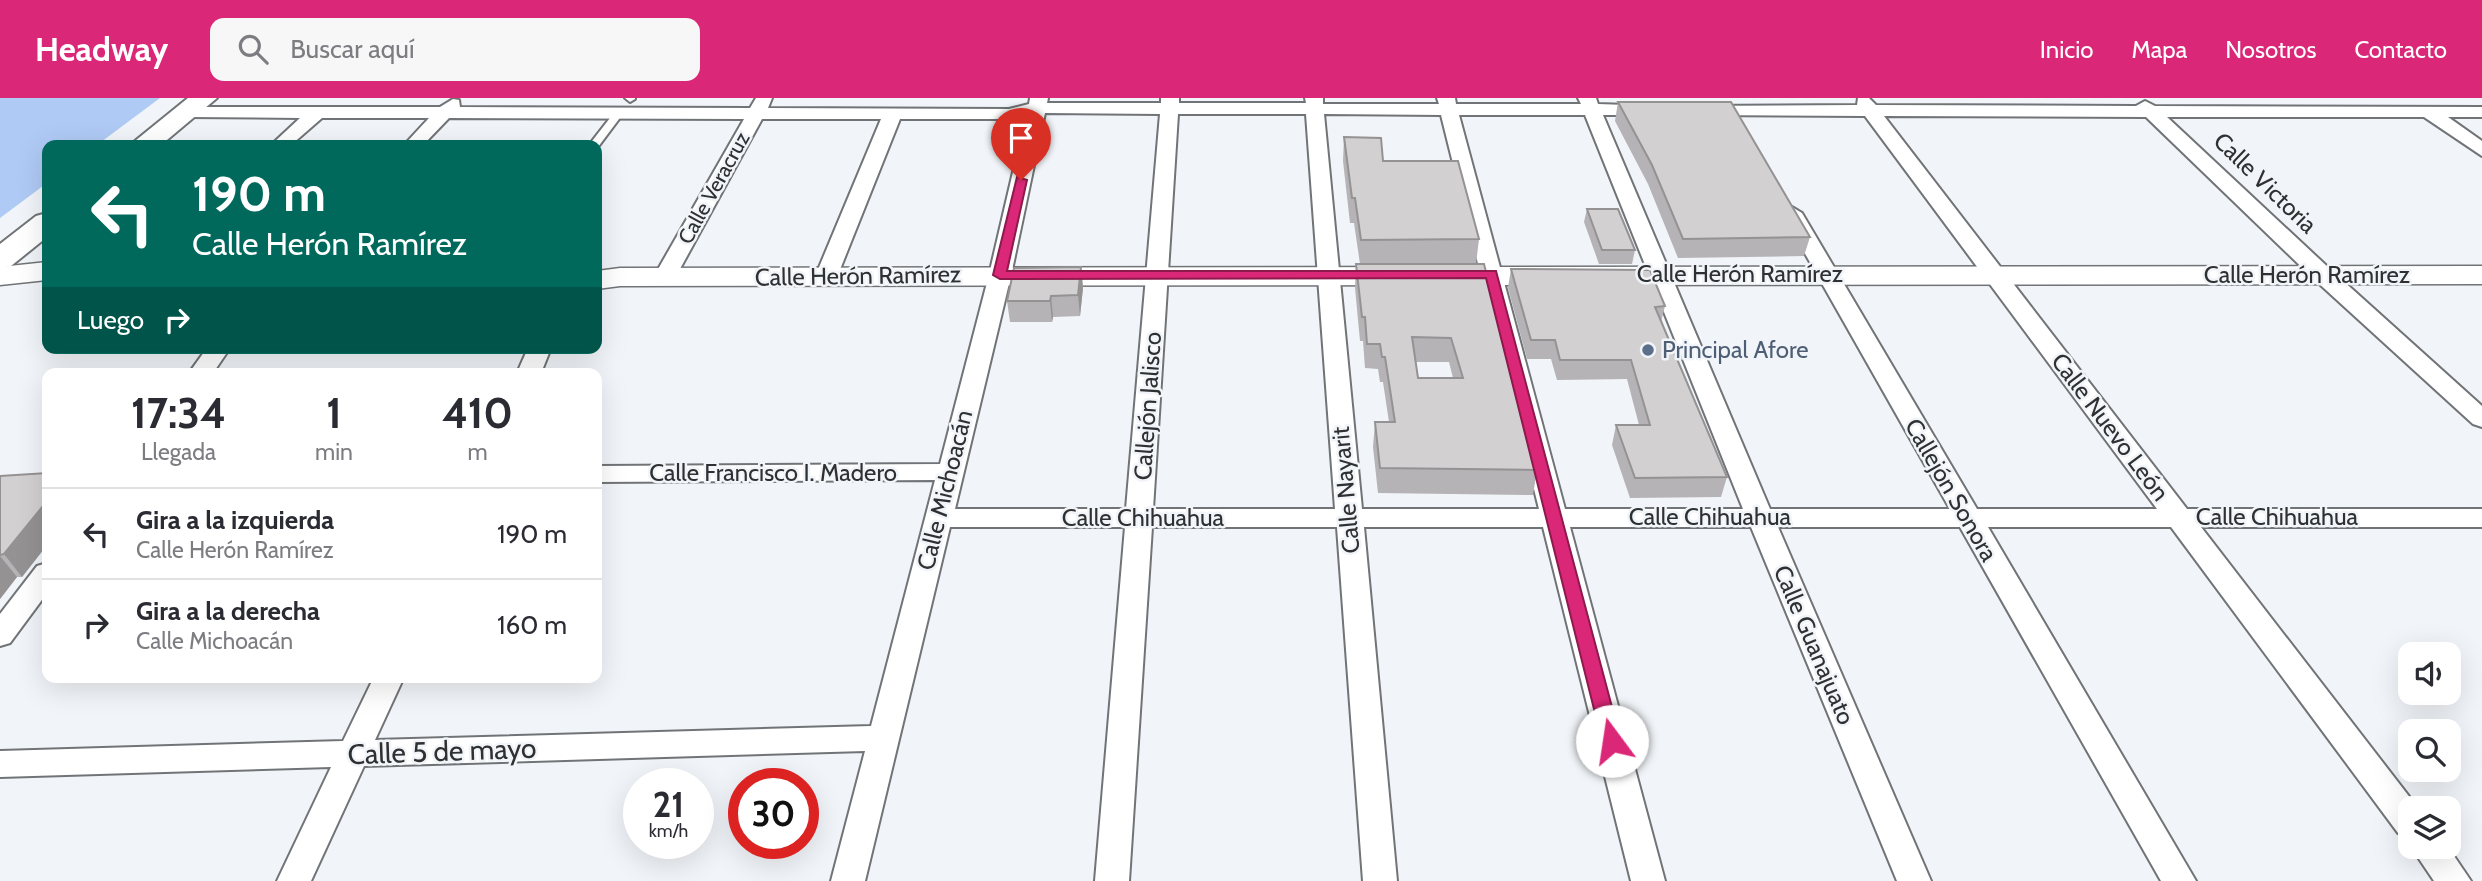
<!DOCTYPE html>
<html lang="es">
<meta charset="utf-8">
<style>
body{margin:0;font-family:Cabin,sans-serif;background:#f7f7f7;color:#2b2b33;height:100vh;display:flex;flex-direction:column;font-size:26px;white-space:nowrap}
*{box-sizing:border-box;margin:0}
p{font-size:23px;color:#7c7c81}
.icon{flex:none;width:38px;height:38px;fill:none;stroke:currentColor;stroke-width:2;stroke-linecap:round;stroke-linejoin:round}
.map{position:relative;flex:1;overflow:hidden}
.side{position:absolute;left:42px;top:270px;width:560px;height:315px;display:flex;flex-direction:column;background:#fff;border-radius:14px;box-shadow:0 7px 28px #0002}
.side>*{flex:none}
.hud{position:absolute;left:42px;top:42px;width:560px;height:214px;border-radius:14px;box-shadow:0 7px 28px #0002;background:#00695c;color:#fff;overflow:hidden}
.tools{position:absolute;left:2398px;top:544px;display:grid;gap:14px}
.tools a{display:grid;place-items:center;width:63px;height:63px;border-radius:14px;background:#fff;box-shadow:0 7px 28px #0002;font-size:35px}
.speed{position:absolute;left:623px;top:670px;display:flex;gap:14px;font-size:35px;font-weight:700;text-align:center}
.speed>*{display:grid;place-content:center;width:91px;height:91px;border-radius:50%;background:#fff;box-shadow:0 7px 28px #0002;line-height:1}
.speed small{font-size:18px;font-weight:400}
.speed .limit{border:10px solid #d22;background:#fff;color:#111}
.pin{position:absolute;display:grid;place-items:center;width:60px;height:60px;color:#fff;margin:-72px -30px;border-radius:50% 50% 50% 0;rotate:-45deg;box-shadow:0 0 7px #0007}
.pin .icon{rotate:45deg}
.me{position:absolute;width:77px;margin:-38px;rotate:346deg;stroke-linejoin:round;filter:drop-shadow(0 0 5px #0008)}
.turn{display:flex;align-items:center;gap:24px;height:147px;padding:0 35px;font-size:32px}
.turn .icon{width:91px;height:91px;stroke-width:2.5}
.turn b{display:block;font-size:49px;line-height:60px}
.then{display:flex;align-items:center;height:66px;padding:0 35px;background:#0003;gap:14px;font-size:26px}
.eta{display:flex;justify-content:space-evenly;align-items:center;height:119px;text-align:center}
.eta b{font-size:42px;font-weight:700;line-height:49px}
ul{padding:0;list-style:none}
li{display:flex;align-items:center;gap:21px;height:91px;padding:0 35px;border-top:2px solid #e1e1e2}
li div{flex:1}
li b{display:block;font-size:26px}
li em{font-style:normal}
header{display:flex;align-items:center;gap:42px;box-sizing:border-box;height:98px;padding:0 35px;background:#db2777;color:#fff}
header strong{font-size:33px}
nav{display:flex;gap:38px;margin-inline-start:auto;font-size:24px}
.search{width:490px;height:63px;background:#f7f7f7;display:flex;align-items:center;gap:18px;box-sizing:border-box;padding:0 24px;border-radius:14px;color:#7c7c81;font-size:26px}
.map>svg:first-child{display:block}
</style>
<header>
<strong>Headway</strong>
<div class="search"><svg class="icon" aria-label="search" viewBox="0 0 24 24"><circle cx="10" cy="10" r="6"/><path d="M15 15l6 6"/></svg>Buscar aquí</div>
<nav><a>Inicio</a><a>Mapa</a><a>Nosotros</a><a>Contacto</a></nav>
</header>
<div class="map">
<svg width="2482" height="783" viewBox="0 0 2482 783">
<rect width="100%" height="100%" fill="#f1f4f8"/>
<polygon fill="#afcaf5" points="0,0 160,0 97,47 47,47 47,85 0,120"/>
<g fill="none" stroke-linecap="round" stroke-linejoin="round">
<defs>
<g id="lane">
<polygon points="625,0 635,0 635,1 630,4"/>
<polygon points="617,11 625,13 598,49 589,47"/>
</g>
<g id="street">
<path d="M756 0H772L768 10 1009 11 1029 6 1030 0H1048L1047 5H1161V0H1179V5H1306L1305 0H1323V6H1439L1437 0H1455L1456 6H1581L1578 0H1596L1598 6 1657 8 1660 12 1651 17H1603L1770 411H1950L1782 115 1792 109 1802 115 1977 411H2157L1865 18 1700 17 1691 12 1694 8 1857 7 1858 0H1869L1876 7 2136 8 2145 3 2155 8 2482 9V19H2448L2482 43V58L2424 19H2167L2331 172 2482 308V329L2473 326 2315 182 2146 19 1884 18 2187 411H2482V429H2201L2418 710H2410V739L2398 735 2171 429H1988L2196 783H2161L1960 429H1778L1931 783H1897L1751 429H1570L1665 783H1631L1543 429H1364L1397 783H1363L1337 429H1152L1129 783H1095L1125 429H950L865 783H831L865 653 364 668 311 783H277L331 669 0 679V653L343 643 374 579H404L375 642 871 628 935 382 597 384V368L940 366 989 177 1026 18 1009 21H900L837 179 826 185 815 179 881 21H762L675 180 664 186 653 180 744 21 449 20 423 47H404L429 20H322L291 47H271L300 20 187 19 178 14 187 9H440L453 1 459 2 460 9 750 10ZM1045 15 1160 16 1126 411H955L1011 177ZM1178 16H1306L1335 411H1153ZM1324 16 1441 17 1539 411H1362ZM1459 17H1585L1743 411H1565Z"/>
<polygon points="207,250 230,250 213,275 189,275"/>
<polygon points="528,250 551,250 541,275 517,275"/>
<polygon points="47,465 47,495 10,545 0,548 0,516 37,468"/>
<polygon points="2411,749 2448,749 2471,783 2434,783"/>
</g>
<g id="secondary">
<polygon points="47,164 47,182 0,187 0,169"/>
<polygon points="2482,168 2482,186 620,188 597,191 597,173 620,170"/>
</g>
<g id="primary">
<polygon points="188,0 217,0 161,47 130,47"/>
<polygon points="47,115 47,139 11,168 0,170 0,146 36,118"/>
</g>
</defs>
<use href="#lane" stroke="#717477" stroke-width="4"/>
<use href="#street" stroke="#717477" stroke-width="4"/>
<use href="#secondary" stroke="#717477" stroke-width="3"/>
<use href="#primary" stroke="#717477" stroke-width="4"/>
<use href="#lane" fill="#fff" fill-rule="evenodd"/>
<use href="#street" fill="#fff" fill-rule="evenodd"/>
<use href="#secondary" fill="#fff" fill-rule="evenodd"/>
<use href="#primary" fill="#fff" fill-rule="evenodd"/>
</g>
<g fill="#b5b3b5" fill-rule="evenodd">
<polygon points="1618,4 1810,139 1804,158 1678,160 1648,86 1615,23"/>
<path d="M1344 39 1383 63 1479 141 1476 166 1537 372 1533 397 1378 395 1373 349 1375 324H1389L1383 284H1380L1378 271 1365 270 1363 243H1360L1355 190 1356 166H1360L1354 125H1350L1343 63ZM1416 264H1449L1453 280H1418Z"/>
<polygon points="1587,111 1635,152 1632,166 1599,166 1584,124"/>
<polygon points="1081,169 1083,190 1080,218 1053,219 1052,224 1010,224 1007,203"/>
<polygon points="1511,171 1665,208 1661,224 1727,379 1721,399 1630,400 1612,347 1616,327 1639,327 1627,281 1557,282 1551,261 1527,261 1508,190"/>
<polygon points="47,375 47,447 22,479 17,479 0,501 0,378"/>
</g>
<g fill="#949293">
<polygon points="1081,169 1083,190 1080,218 1078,197"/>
<polygon points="1051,198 1053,219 1052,224 1050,203"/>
<polygon points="47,403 47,447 22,479 4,456"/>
<polygon points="0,458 17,479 0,501"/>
</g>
<g fill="#d3d0d2" stroke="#949293" stroke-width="2" fill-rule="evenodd">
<polygon points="1618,4 1731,4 1810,139 1683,141 1652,67"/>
<polygon points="1344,39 1381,40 1383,63 1458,63 1479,141 1361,142 1355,100 1352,100"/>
<polygon points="1587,111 1618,111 1635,152 1602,152"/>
<path d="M1356 166H1484L1537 372 1380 370 1375 324H1395L1385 259H1382L1380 246H1367L1365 219H1362ZM1412 239 1451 240 1463 280H1418Z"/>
<polygon points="1081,169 1078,197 1051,198 1050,203 1007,203 1014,170"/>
<polygon points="1511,171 1650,172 1665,208 1655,209 1727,379 1635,380 1616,327 1650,327 1631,262 1560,262 1555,242 1531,242"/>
<polygon points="47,375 47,403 4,456 0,457 0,378"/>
</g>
<polygon fill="#db2777" stroke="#8e194d" stroke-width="2" points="1017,79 1027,82 1007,173 1496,173 1621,643 1618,649 1605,649 1602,643 1486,180 1000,181 993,177"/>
<circle fill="#5c6f8a" stroke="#f1f4f8" stroke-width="2.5" cx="1648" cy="252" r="7"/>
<g text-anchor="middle" stroke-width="5" stroke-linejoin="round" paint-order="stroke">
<g font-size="21" fill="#2f3031" stroke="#f1f4f8">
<text transform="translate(714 90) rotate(-61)" y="7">Calle Veracruz</text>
</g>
<g font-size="24" fill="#2f3031" stroke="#f1f4f8">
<text transform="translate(2265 85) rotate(44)" y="8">Calle Victoria</text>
<text x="1740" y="184">Calle Herón Ramírez</text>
<text x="2307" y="185">Calle Herón Ramírez</text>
<text transform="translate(858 178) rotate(-1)" y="8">Calle Herón Ramírez</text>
<text transform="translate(1148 308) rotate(-86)" y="8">Callejón Jalisco</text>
<text transform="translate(2110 329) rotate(53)" y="8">Calle Nuevo León</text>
<text x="773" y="383">Calle Francisco I. Madero</text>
<text transform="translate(945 392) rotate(-76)" y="8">Calle Michoacán</text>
<text transform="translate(1346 392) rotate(-95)" y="8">Calle Nayarit</text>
<text transform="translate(1951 392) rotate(60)" y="8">Callejón Sonora</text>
<text x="1710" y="427">Calle Chihuahua</text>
<text x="2277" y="427">Calle Chihuahua</text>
<text x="1143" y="428">Calle Chihuahua</text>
<text transform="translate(1814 547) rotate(67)" y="8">Calle Guanajuato</text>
</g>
<g font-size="24" fill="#4e5e75" stroke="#f1f4f8" text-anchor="start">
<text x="1662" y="260">Principal Afore</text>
</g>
<g font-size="28" fill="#2f3031" stroke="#f1f4f8">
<text transform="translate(442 653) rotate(-2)" y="10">Calle 5 de mayo</text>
</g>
</g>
</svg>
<div class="tools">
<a><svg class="icon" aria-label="sound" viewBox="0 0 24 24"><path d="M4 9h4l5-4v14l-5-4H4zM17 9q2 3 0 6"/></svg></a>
<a><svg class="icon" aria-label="search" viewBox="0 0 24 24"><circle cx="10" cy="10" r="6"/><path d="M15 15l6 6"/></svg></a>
<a><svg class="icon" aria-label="layers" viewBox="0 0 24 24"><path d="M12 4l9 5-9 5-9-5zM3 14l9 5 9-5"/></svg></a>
</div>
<div class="speed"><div>21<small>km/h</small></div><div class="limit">30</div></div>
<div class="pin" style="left:1021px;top:82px;background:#d93025"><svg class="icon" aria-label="arrive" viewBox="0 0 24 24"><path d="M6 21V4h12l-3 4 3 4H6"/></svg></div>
<svg class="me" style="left:1612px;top:643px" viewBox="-20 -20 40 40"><circle r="19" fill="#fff"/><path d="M0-13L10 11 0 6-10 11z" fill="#db2777"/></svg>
<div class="hud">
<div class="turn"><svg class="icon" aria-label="left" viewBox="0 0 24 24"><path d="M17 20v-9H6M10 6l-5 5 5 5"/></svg><div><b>190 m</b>Calle Herón Ramírez</div></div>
<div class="then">Luego<svg class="icon" aria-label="right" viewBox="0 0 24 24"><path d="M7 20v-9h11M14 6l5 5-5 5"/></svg></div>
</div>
<section class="side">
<div class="eta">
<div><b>17:34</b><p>Llegada</p></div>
<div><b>1</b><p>min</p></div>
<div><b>410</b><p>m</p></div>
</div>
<ul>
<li><svg class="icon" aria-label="left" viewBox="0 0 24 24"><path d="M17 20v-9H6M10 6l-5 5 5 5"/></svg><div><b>Gira a la izquierda</b><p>Calle Herón Ramírez</p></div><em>190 m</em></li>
<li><svg class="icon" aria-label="right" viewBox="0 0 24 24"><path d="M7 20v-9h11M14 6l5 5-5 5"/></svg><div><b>Gira a la derecha</b><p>Calle Michoacán</p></div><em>160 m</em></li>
</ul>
</section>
</div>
